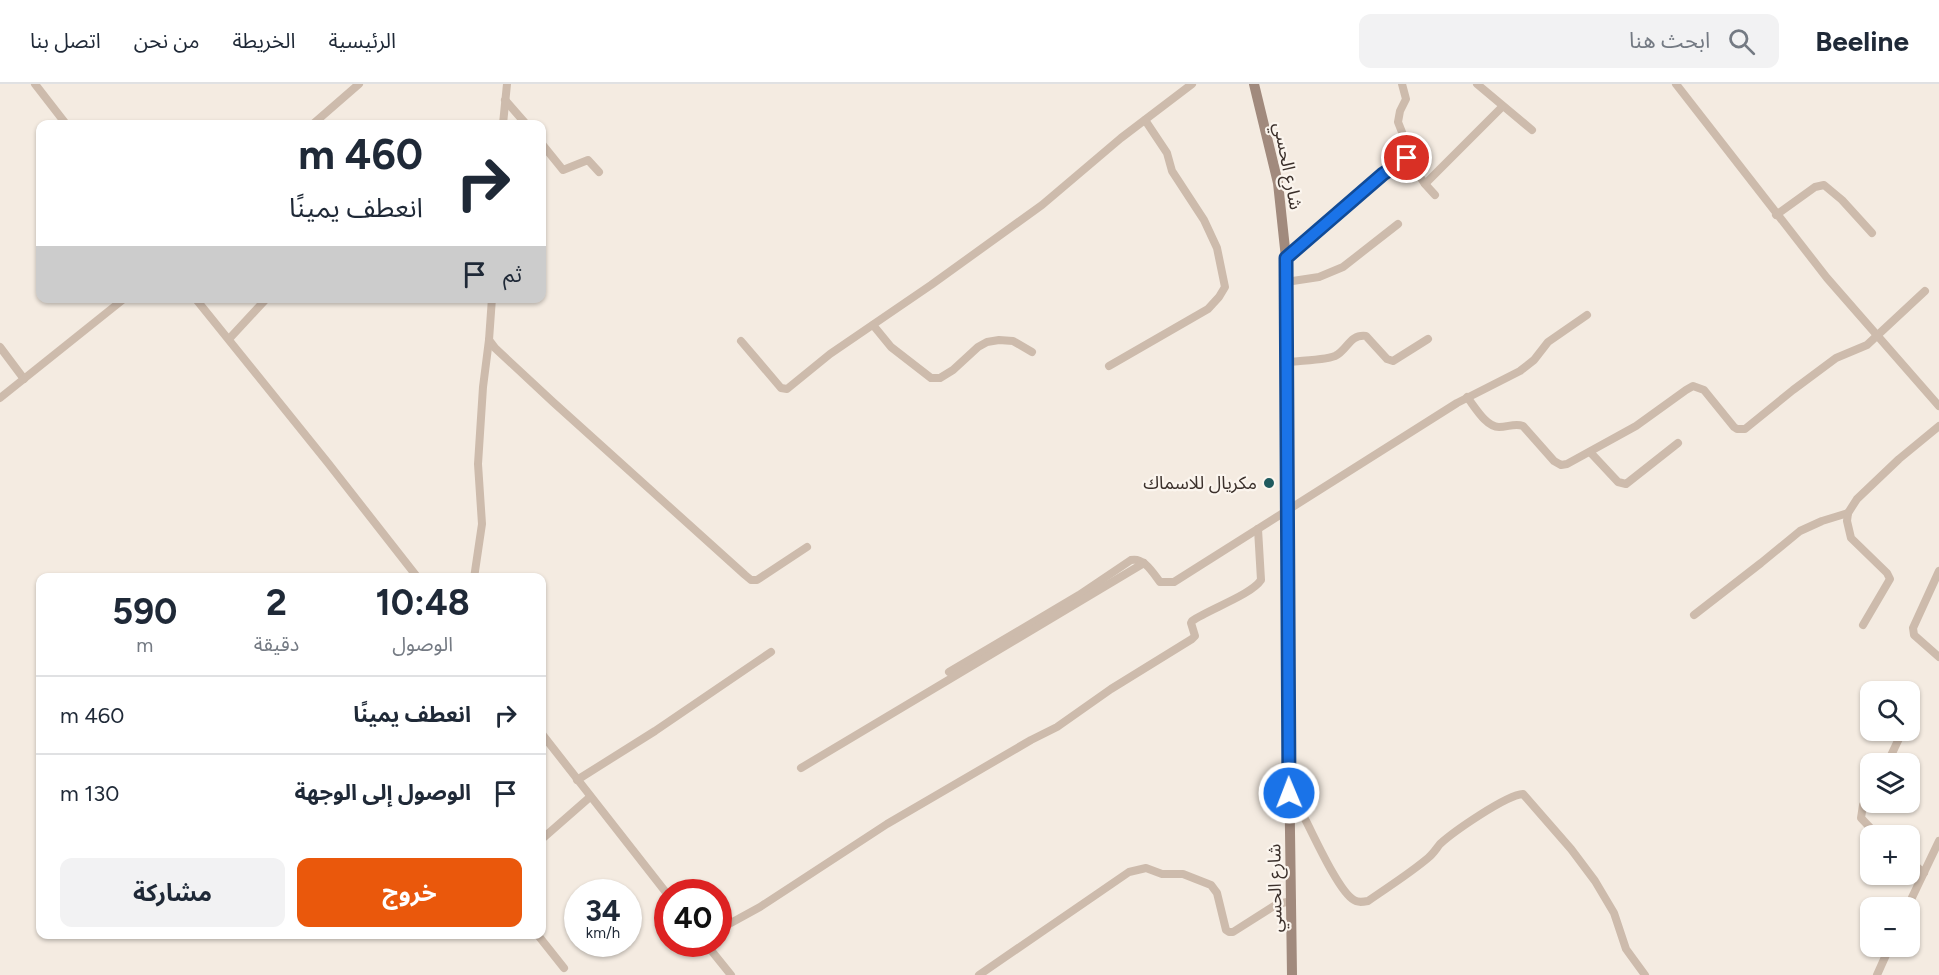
<!DOCTYPE html>
<html lang="ar">
<meta charset="utf-8">
<style>
body{margin:0;font-family:Figtree,"Noto Sans Arabic",sans-serif;background:#f2f2f3;color:#1f2937;direction:rtl;height:100vh;display:flex;flex-direction:column;font-size:22px;white-space:nowrap}
*{box-sizing:border-box;margin:0}
p{font-size:20px;color:#747a83}
.icon{flex:none;width:33px;height:33px;fill:none;stroke:currentColor;stroke-width:2;stroke-linecap:round;stroke-linejoin:round}
.map{position:relative;flex:1;overflow:hidden;direction:ltr}
.sheet{position:absolute;left:36px;top:489px;width:510px;height:366px;display:flex;flex-direction:column;background:#fff;border-radius:12px;box-shadow:0 2px 4px #0004;direction:rtl}
.sheet>*{flex:none}
.top-card{position:absolute;left:36px;top:36px;width:510px;height:183px;border-radius:12px;box-shadow:0 2px 4px #0004;direction:rtl;background:#fff;color:#1f2937;overflow:hidden}
.tools{position:absolute;left:1860px;top:597px;display:grid;gap:12px}
.tools a{display:grid;place-items:center;width:60px;height:60px;border-radius:12px;background:#fff;box-shadow:0 2px 4px #0004;font-size:30px}
.speed{position:absolute;left:564px;top:795px;display:flex;gap:12px;font-size:30px;font-weight:700;text-align:center}
.speed>*{display:grid;place-content:center;width:78px;height:78px;border-radius:50%;background:#fff;box-shadow:0 2px 4px #0004;line-height:1}
.speed small{font-size:15px;font-weight:400}
.speed .limit{border:9px solid #d22;background:#fff;color:#111}
.pin{position:absolute;display:grid;place-items:center;width:51px;height:51px;color:#fff;margin:-26px;border:3px solid #fff;border-radius:50%;box-shadow:0 2px 6px #0007}
.me{position:absolute;width:66px;margin:-33px;rotate:359deg;stroke-linejoin:round;filter:drop-shadow(0 0 4px #0008)}
.turn{display:flex;align-items:center;gap:21px;height:126px;padding:0 24px;font-size:27px}
.turn .icon{width:78px;height:78px;stroke-width:2.5}
.turn b{display:block;font-size:42px;line-height:51px}
.then{display:flex;align-items:center;height:57px;padding:0 24px;background:#0003;gap:12px;font-size:22px}
.eta{display:flex;justify-content:space-evenly;align-items:center;height:102px;text-align:center}
.eta b{font-size:36px;font-weight:700;line-height:42px}
.button{display:flex;gap:12px;margin-top:auto;padding:12px 24px}
.button a{flex:1;height:69px;border-radius:12px;background:#ea580c;color:#fff;font-size:24px;font-weight:700;line-height:69px;text-align:center}
.button a+a{background:#f2f2f3;color:#1f2937}
ul{padding:0;list-style:none}
li{display:flex;align-items:center;gap:18px;height:78px;padding:0 24px;border-top:2px solid #e0e1e3}
li div{flex:1}
li b{display:block;font-size:22px}
li em{font-style:normal}
header{display:flex;align-items:center;gap:36px;box-sizing:border-box;height:84px;padding:0 30px;background:#fff;border-bottom:2px solid #e0e1e3}
header strong{font-size:28px}
nav{display:flex;gap:33px;margin-inline-start:auto;font-size:21px}
.search{width:420px;height:54px;background:#f2f2f3;display:flex;align-items:center;gap:15px;box-sizing:border-box;padding:0 21px;border-radius:12px;color:#747a83;font-size:22px}
.map>svg:first-child{display:block}
</style>
<header>
<strong>Beeline</strong>
<div class="search"><svg class="icon" aria-label="search" viewBox="0 0 24 24"><circle cx="10" cy="10" r="6"/><path d="M15 15l6 6"/></svg>ابحث هنا</div>
<nav><a>الرئيسية</a><a>الخريطة</a><a>من نحن</a><a>اتصل بنا</a></nav>
</header>
<div class="map">
<svg width="1939" height="891" viewBox="0 0 1939 891">
<rect width="100%" height="100%" fill="#f4ebe1"/>
<g fill="none" stroke-linecap="round" stroke-linejoin="round">
<g stroke="#cdbbac" stroke-width="8">
<polyline points="35,0 66,40"/>
<polyline points="1477,0 1532,46"/>
<polyline points="1676,0 1827,194 1939,322"/>
<polyline points="505,16 526,40"/>
<polyline points="313,40 359,0"/>
<polyline points="503,40 507,0"/>
<polyline points="542,60 563,86 588,76 599,88"/>
<polyline points="1407,74 1425,100 1435,111"/>
<polyline points="1425,100 1502,23"/>
<polyline points="1776,131 1815,103 1824,101 1842,116 1872,149"/>
<polyline points="1286,174 1383,90 1407,74 1409,66 1398,38 1400,27 1406,15 1402,0"/>
<polyline points="1286,198 1319,193 1343,183 1398,140"/>
<polyline points="195,214 328,379 418,494"/>
<polyline points="294,214 294,215"/>
<polyline points="492,214 489,256 495,264 553,318 745,491 751,496 757,496 807,463"/>
<polyline points="873,241 891,263 931,294 940,294 953,286 978,263 987,258 999,256 1013,257 1032,268"/>
<polyline points="229,255 267,214"/>
<polyline points="741,257 781,304 787,305 830,270 931,201 1042,121 1121,54 1192,0"/>
<polyline points="0,263 24,295"/>
<path d="M1287 278C1299 277 1325 276 1335 272 1348 266 1349 250 1366 252L1387 275 1393 277 1428 255"/>
<polyline points="1109,282 1208,225 1219,213 1225,203 1217,164 1204,136 1172,87 1167,69 1145,36"/>
<path d="M1467 313C1475 323 1486 343 1499 343 1508 343 1515 339 1523 342L1554 377 1561 381 1567 380 1636 342 1686 306 1693 302 1704 306 1734 343 1737 345H1745L1793 306 1836 274 1867 261 1925 207"/>
<polyline points="0,314 125,214"/>
<polyline points="1590,368 1618,398 1626,400 1678,359"/>
<polyline points="1939,487 1913,544 1914,551 1939,573"/>
<polyline points="474,494 482,440 478,380 483,303 489,256"/>
<polyline points="1694,531 1761,479 1800,447 1822,437 1848,429"/>
<polyline points="1863,541 1890,495 1887,489 1851,454 1847,437 1848,429 1857,415 1899,375 1939,342"/>
<path d="M949 588 1079 511 1131 476C1144 473 1153 489 1160 498H1174L1457 319 1520 287 1534 276 1548 258 1587 231"/>
<polyline points="542,650 668,811"/>
<polyline points="1887,680 1903,646"/>
<polyline points="801,684 1144,479"/>
<polyline points="577,696 655,647 771,568"/>
<polyline points="1870,709 1863,721 1861,734 1878,752"/>
<path d="M1290 710C1295 718 1300 726 1305 735 1314 752 1339 808 1354 816 1358 819 1363 818 1368 817 1388 803 1409 790 1428 774 1433 770 1436 765 1440 760 1453 748 1506 711 1523 710L1571 765 1595 797 1614 829 1626 865 1645 891"/>
<polyline points="542,755 590,713"/>
<polyline points="1910,777 1924,789"/>
<polyline points="1907,824 1939,757"/>
<path d="M718 846 760 823 887 740 1031 656 1057 643 1111 605 1192 555 1195 552 1191 539 1192 537C1209 525 1251 511 1261 496L1258 445"/>
<polyline points="537,850 564,884"/>
<polyline points="706,860 731,891"/>
<path d="M979 891C1029 857 1079 822 1129 788L1146 784 1162 790H1183L1211 801 1217 809 1226 846 1229 848H1233L1277 820 1292 817"/>
<polyline points="1877,891 1890,862"/>
</g>
<polyline stroke="#a18a7d" stroke-width="10" points="1254,0 1278,99 1286,174 1289,676 1292,891"/>
</g>
<g fill="none" stroke-linecap="round" stroke-linejoin="round">
<defs>
<polyline id="route" points="1289,709 1286,174 1383,90 1407,74"/>
</defs>
<use href="#route" stroke="#114b97" stroke-width="15"/>
<use href="#route" stroke="#1a73e8" stroke-width="10"/>
</g>
<circle fill="#1f5a5e" stroke="#fbf5ee" stroke-width="2" cx="1269" cy="399" r="6"/>
<g text-anchor="middle" stroke-width="4.5" stroke-linejoin="round" paint-order="stroke">
<g font-size="18" fill="#3b302b" stroke="#fbf5ee">
<text transform="translate(1288 82) rotate(79)" y="6">شارع الحسي</text>
<text transform="translate(1275 804) rotate(-91)" y="6">شارع الحسي</text>
</g>
<g font-size="18" fill="#3b302b" stroke="#fbf5ee" text-anchor="end">
<text x="1257" y="405">مكريال للاسماك</text>
</g>
</g>
</svg>
<div class="tools">
<a><svg class="icon" aria-label="search" viewBox="0 0 24 24"><circle cx="10" cy="10" r="6"/><path d="M15 15l6 6"/></svg></a>
<a><svg class="icon" aria-label="layers" viewBox="0 0 24 24"><path d="M12 4l9 5-9 5-9-5zM3 14l9 5 9-5"/></svg></a>
<a>+</a>
<a>−</a>
</div>
<div class="speed"><div>34<small>km/h</small></div><div class="limit">40</div></div>
<div class="pin" style="left:1407px;top:74px;background:#d93025"><svg class="icon" aria-label="arrive" viewBox="0 0 24 24"><path d="M6 21V4h12l-3 4 3 4H6"/></svg></div>
<svg class="me" style="left:1289px;top:709px" viewBox="-20 -20 40 40"><circle r="17" fill="#1a73e8" stroke="#fff" stroke-width="3"/><path d="M0-11L8 9 0 5-8 9z" fill="#fff"/></svg>
<div class="top-card">
<div class="turn"><svg class="icon" aria-label="right" viewBox="0 0 24 24"><path d="M7 20v-9h11M14 6l5 5-5 5"/></svg><div><b>460 m</b>انعطف يمينًا</div></div>
<div class="then">ثم<svg class="icon" aria-label="arrive" viewBox="0 0 24 24"><path d="M6 21V4h12l-3 4 3 4H6"/></svg></div>
</div>
<section class="sheet">
<div class="eta">
<div><b>10:48</b><p>الوصول</p></div>
<div><b>2</b><p>دقيقة</p></div>
<div><b>590</b><p>m</p></div>
</div>
<ul>
<li><svg class="icon" aria-label="right" viewBox="0 0 24 24"><path d="M7 20v-9h11M14 6l5 5-5 5"/></svg><div><b>انعطف يمينًا</b></div><em>460 m</em></li>
<li><svg class="icon" aria-label="arrive" viewBox="0 0 24 24"><path d="M6 21V4h12l-3 4 3 4H6"/></svg><div><b>الوصول إلى الوجهة</b></div><em>130 m</em></li>
</ul>
<div class="button"><a>خروج</a><a>مشاركة</a></div>
</section>
</div>
